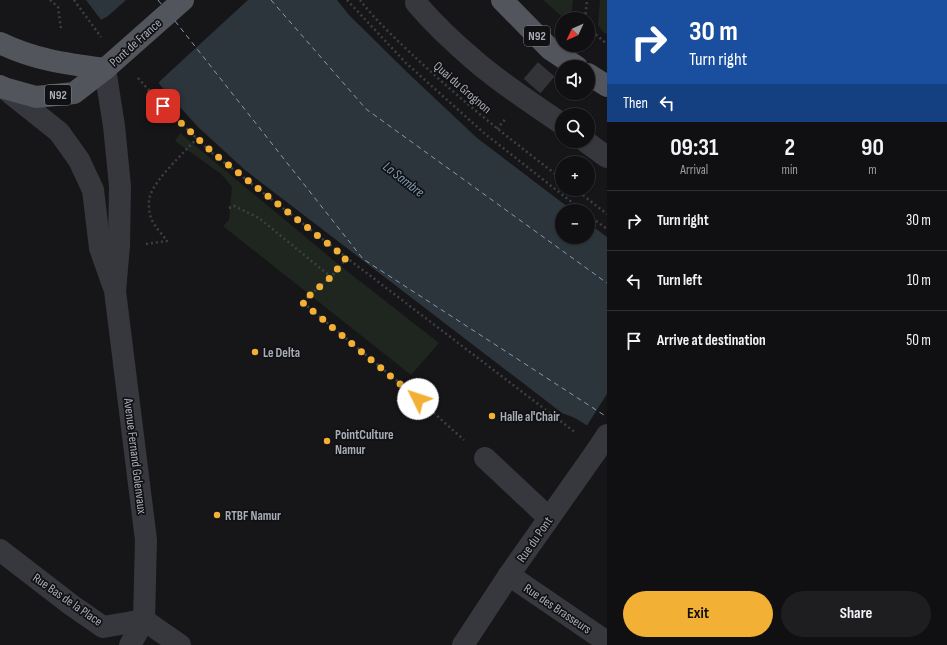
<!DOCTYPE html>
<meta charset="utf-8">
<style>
body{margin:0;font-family:"Sofia Sans Condensed",sans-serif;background:#1e1e20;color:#f1f3f6;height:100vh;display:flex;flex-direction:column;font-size:15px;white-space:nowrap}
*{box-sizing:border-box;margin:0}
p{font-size:13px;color:#9c9d9f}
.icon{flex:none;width:22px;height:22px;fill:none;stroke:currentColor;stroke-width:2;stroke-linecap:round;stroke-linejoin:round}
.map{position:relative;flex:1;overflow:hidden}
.drawer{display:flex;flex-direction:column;background:#101012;width:340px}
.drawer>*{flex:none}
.guide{background:#1a4fa0;color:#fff;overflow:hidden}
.needle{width:26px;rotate:226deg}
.tools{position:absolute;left:555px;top:12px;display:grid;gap:8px}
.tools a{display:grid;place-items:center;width:40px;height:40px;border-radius:50%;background:#101012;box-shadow:0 1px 3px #0004,0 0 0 1px #303032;font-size:20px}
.pin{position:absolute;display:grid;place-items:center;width:34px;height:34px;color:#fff;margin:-17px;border-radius:8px;box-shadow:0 2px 6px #0006}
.me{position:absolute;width:44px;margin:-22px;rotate:311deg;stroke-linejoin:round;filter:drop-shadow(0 0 3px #0008)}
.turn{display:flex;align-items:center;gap:14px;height:84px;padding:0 16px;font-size:18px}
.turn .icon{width:52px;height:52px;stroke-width:2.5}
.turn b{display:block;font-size:28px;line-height:34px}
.then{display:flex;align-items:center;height:38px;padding:0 16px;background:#0003;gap:8px;font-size:15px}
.eta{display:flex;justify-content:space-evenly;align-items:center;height:68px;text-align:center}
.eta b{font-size:24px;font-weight:700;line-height:28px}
.button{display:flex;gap:8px;margin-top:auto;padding:8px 16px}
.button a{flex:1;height:46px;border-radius:24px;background:#f2b134;color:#111;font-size:16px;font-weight:700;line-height:46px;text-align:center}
.button a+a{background:#1e1e20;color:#f1f3f6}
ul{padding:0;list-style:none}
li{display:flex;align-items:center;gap:12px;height:60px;padding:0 16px;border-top:1px solid #303032}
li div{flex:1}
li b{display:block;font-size:15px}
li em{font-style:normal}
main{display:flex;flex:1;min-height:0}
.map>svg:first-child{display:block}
</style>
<main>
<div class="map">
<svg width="607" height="645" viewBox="0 0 607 645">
<rect width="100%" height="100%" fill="#161618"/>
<g fill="#1e261f">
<polygon points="543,0 573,0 571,19 565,19"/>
<polygon points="600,0 607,0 607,34 603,32 598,25"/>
<polygon points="180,133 338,264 439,343 411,375 223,226 229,220 232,187 221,174 175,141"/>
</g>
<polygon fill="#2c353c" points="86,0 337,0 349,15 410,75 477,138 573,211 562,211 562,237 588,237 588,223 607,237 607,438 575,418 562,413 245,170 198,127 98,16"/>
<g fill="#161618">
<polygon points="126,0 248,0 161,80 157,85 99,21 108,16"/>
<polygon points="607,394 607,440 586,427"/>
</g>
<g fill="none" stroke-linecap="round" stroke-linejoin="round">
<g stroke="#7f9bb3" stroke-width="1" stroke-dasharray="5 4" stroke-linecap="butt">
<polyline points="158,0 162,5"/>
<polyline points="271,0 366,109 607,283"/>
<polyline points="175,21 363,259 607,417"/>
</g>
<polyline stroke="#333438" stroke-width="22" stroke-dasharray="22 11" stroke-linecap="butt" points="532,86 567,45"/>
<g stroke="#3d3f44" stroke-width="2.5" stroke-dasharray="2 3" stroke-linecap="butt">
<polyline points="50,0 58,7 61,29"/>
<polyline points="74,0 101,37"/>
<polyline points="347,0 406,63 484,133 583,211"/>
<path d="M360 0C375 20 399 42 417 59 463 102 512 141 562 179"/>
<polyline points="585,19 587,0"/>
<polyline points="588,28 607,44"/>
<polyline points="138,78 163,106 212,153 347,258 576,433"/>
<polyline points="497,129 506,118"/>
<polyline points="575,189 607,214"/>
<polyline points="229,208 234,206 259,218 331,277"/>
<polyline points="588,215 607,229"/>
<path d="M146 244 167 241C162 234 154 226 151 218 149 212 148 203 150 196 155 179 185 152 197 138"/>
<polyline points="347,258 331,277 302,302 407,389 464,440"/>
</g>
<g stroke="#37383d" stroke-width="22">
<path d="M416 3C433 23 453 42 473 59 500 83 532 103 562 124"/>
<polyline points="105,69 114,126 120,186 119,246 115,291 146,540 144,620 130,645"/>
<polyline points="4,88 59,132 79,160 93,190 100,248 113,285"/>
<polyline points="585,141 607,157"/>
<polyline points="485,458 549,518"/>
<polyline points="0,550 70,604 103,627 144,620"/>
<polyline points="509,575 607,642"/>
<polyline points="144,620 180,645"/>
<polyline points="463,645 509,575 595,453"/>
</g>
<g stroke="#53555c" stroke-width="22">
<polyline points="502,0 550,49 577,67"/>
<path d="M0 43C35 60 67 64 105 69"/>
<polyline points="588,74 607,86"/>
<polyline points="0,86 4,88 36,97 74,93 105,69"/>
</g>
<polyline stroke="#37383d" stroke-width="22" points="595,453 607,435"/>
<polyline stroke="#53555c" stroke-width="22" points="105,69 183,0"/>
</g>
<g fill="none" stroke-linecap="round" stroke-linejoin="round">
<polyline stroke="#f2b134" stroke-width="7" stroke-dasharray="0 12.6" points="163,106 212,152 346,258 331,277 302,302 418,399"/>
</g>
<g fill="#f2b134" stroke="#111113" stroke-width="1.5">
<circle cx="255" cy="352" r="4"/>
<circle cx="492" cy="416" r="4"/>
<circle cx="327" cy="441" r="4"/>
<circle cx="217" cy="515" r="4"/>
</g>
<g text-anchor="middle" stroke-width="3.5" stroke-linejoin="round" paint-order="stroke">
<g fill="#111113" stroke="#7b7e86" stroke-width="1">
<rect x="524" y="26" width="26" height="20" rx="3"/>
<rect x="45" y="85" width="26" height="20" rx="3"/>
</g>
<g font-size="12" font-weight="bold" fill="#a8adb8">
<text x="537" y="40">N92</text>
<text x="58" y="99">N92</text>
</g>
<g font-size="13" fill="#a8adb8" stroke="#111113">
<text transform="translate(135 42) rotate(-42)" y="5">Pont de France</text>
<text transform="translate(463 87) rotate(41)" y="5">Quai du Grognon</text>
<text transform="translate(136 456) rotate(83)" y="5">Avenue Fernand Golenvaux</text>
<text transform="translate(534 539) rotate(-55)" y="5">Rue du Pont</text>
<text transform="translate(68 599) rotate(35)" y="5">Rue Bas de la Place</text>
<text transform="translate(558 608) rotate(34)" y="5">Rue des Brasseurs</text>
</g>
<g font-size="13" font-weight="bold" fill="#a8adb8" stroke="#111113" text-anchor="start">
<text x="263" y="357">Le Delta</text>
<text x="500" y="421">Halle al'Chair</text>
<text x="335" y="439">PointCulture<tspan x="335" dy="15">Namur</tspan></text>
<text x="225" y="520">RTBF Namur</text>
</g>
<g font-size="14" font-style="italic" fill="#7f9bb3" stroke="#111113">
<text transform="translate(404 179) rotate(38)" y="5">La Sambre</text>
</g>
</g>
</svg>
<div class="tools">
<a><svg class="needle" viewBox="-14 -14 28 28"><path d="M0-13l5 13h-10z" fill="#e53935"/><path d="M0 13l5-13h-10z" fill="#9c9d9f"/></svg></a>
<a><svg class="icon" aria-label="sound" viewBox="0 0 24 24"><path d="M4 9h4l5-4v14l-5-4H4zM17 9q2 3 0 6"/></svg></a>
<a><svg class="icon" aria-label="search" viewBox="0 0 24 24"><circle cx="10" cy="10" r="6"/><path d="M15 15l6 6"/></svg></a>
<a>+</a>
<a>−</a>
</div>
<div class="pin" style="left:163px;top:106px;background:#d93025"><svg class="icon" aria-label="arrive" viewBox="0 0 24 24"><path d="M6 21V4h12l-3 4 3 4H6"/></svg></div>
<svg class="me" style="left:418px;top:399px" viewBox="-20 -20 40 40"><circle r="19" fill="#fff"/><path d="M0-13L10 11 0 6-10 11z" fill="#f2b134"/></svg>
</div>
<section class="drawer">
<div class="guide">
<div class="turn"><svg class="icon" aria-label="right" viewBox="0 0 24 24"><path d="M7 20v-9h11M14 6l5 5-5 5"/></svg><div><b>30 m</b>Turn right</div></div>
<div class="then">Then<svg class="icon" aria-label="left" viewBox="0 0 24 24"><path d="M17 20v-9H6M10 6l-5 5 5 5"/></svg></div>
</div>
<div class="eta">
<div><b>09:31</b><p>Arrival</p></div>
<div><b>2</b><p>min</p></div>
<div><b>90</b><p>m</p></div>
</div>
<ul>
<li><svg class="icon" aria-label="right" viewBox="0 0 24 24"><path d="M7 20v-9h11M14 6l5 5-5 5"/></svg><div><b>Turn right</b></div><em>30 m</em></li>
<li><svg class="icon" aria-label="left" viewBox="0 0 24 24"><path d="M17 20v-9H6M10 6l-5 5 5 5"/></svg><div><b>Turn left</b></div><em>10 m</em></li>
<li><svg class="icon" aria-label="arrive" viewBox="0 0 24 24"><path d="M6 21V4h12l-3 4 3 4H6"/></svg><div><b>Arrive at destination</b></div><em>50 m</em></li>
</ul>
<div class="button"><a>Exit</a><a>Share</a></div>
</section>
</main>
